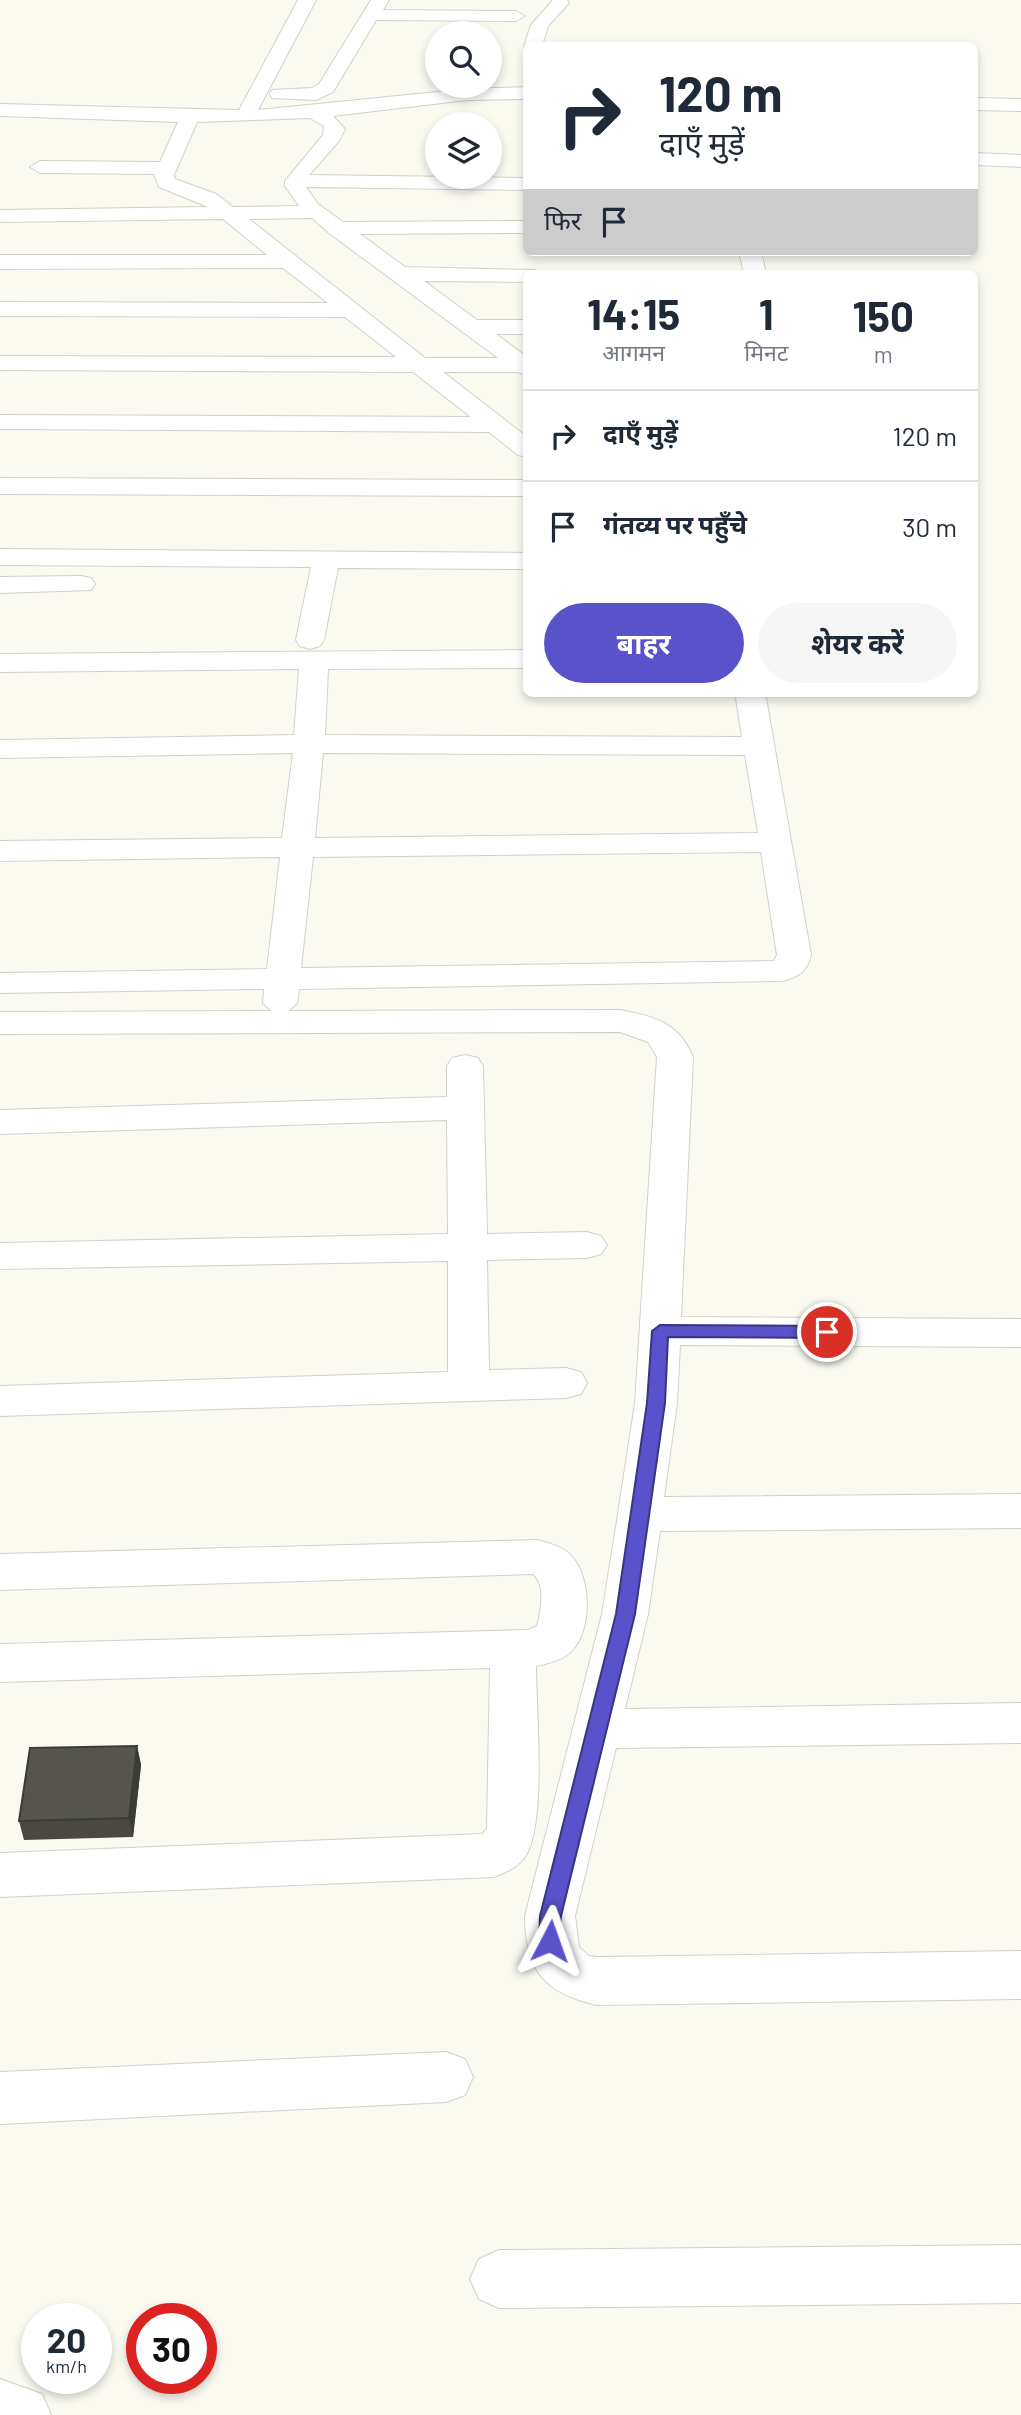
<!DOCTYPE html>
<html lang="hi">
<meta charset="utf-8">
<style>
body{margin:0;font-family:Barlow,"Noto Sans Devanagari",sans-serif;background:#f6f6f7;color:#1f2937;height:100vh;display:flex;flex-direction:column;font-size:26px;white-space:nowrap}
*{box-sizing:border-box;margin:0}
p{font-size:23px;color:#747a83}
.icon{flex:none;width:38px;height:38px;fill:none;stroke:currentColor;stroke-width:2;stroke-linecap:round;stroke-linejoin:round}
.map{position:relative;flex:1;overflow:hidden}
.side{position:absolute;left:523px;top:270px;width:455px;height:427px;display:flex;flex-direction:column;background:#fff;border-radius:10px;box-shadow:0 4px 10px #0003}
.side>*{flex:none}
.banner{position:absolute;left:523px;top:42px;width:455px;height:214px;border-radius:10px;box-shadow:0 4px 10px #0003;background:#fff;color:#1f2937;overflow:hidden}
.controls{position:absolute;left:425px;top:21px;display:grid;gap:14px}
.controls a{display:grid;place-items:center;width:77px;height:77px;border-radius:50%;background:#fff;box-shadow:0 4px 10px #0003;font-size:35px}
.speed{position:absolute;left:21px;top:2303px;display:flex;gap:14px;font-size:35px;font-weight:700;text-align:center}
.speed>*{display:grid;place-content:center;width:91px;height:91px;border-radius:50%;background:#fff;box-shadow:0 4px 10px #0003;line-height:1}
.speed small{font-size:18px;font-weight:400}
.speed .limit{border:10px solid #d22;background:#fff;color:#111}
.pin{position:absolute;display:grid;place-items:center;width:60px;height:60px;color:#fff;margin:-30px;border:4px solid #fff;border-radius:50%;box-shadow:0 2px 7px #0007}
.me{position:absolute;width:77px;margin:-38px;rotate:4deg;stroke-linejoin:round;filter:drop-shadow(0 0 5px #0008)}
.turn{display:flex;align-items:center;gap:24px;height:147px;padding:0 21px;font-size:32px}
.turn .icon{width:91px;height:91px;stroke-width:2.5}
.turn b{display:block;font-size:49px;line-height:60px}
.then{display:flex;align-items:center;height:66px;padding:0 21px;background:#0003;gap:14px;font-size:26px}
.eta{display:flex;justify-content:space-evenly;align-items:center;height:119px;text-align:center}
.eta b{font-size:42px;font-weight:700;line-height:49px}
.button{display:flex;gap:14px;margin-top:auto;padding:14px 21px}
.button a{flex:1;height:80px;border-radius:42px;background:#5a52ca;color:#fff;font-size:28px;font-weight:700;line-height:80px;text-align:center}
.button a+a{background:#f6f6f7;color:#1f2937}
ul{padding:0;list-style:none}
li{display:flex;align-items:center;gap:21px;height:91px;padding:0 21px;border-top:2px solid #e0e1e3}
li div{flex:1}
li b{display:block;font-size:26px}
li em{font-style:normal}
.map>svg:first-child{display:block}
</style>
<div class="map">
<svg width="1021" height="2415" viewBox="0 0 1021 2415">
<rect width="100%" height="100%" fill="#fbfaf1"/>
<g fill="none" stroke-linecap="round" stroke-linejoin="round">
<defs>
<g id="minor">
<path d="M298 0H316L258 110 467 89 527 87V99L467 100 333 116 345 129 339 141 309 175 527 178V190L306 187 318 204 343 222 527 221V233L360 234 405 267 535 270 537 273H527V282L424 281 477 320H527V334H496L527 357V375L517 372H443L527 437V457L518 455 489 432 0 429V415L471 417 413 372 0 370V356L396 357 345 317 0 316V302L328 303 283 268 0 269V255H267L223 219 0 222V210L208 207 159 187 154 174 40 173 30 167 40 161 160 162 178 122 0 116V104L239 110ZM310 118 324 126 323 135 285 181V186L299 206 233 207 216 194 175 179 174 175 197 122ZM312 218 329 233 498 358H425L249 219Z"/>
<polygon points="371,0 389,0 383,10 516,11 525,16 516,21 376,20 333,92 316,100 272,98 270,94 272,90 312,88 319,84"/>
<polygon points="553,0 567,0 569,3 548,26 542,46 527,46 527,50 524,46 531,25"/>
<polygon points="975,98 1021,99 1021,111 975,110"/>
<polygon points="975,153 1021,155 1021,167 975,165"/>
<polygon points="739,252 761,252 766,273 744,273"/>
<polygon points="0,478 527,480 527,496 0,494"/>
<polygon points="0,549 527,553 527,569 338,568 324,640 320,646 310,649 300,646 296,640 311,567 0,565"/>
<polygon points="81,576 91,578 95,584 91,590 0,593 0,577"/>
<path d="M527 650V668L328 669 325 735 742 737 736 698 740 693H762L766 698 811 955C807 972 798 977 782 981L299 989 297 1003 289 1011 620 1010C654 1016 679 1023 693 1057L681 1317 1021 1319V1347L680 1345 677 1403 664 1497 1021 1494V1528L660 1531 648 1614 625 1709 1021 1703V1743L616 1748 575 1916 579 1947 589 1956 597 1957 1021 1951V1999L597 2005C544 1993 525 1970 525 1916L602 1614 618 1514 635 1403 657 1057 648 1042 620 1032 0 1034V1012L271 1011 263 1003 264 989 0 993V973L267 969 280 857 0 861V841L282 838 293 753 0 758V740L294 735 299 669 0 672V654ZM323 753 745 755 758 833 315 838ZM761 852 777 955 774 961 301 968 313 857Z"/>
<polygon points="465,1055 478,1058 483,1066 487,1234 587,1232 601,1236 607,1245 601,1254 587,1258 487,1260 489,1370 566,1368 581,1372 587,1383 581,1394 566,1398 0,1416 0,1386 448,1372 448,1261 0,1269 0,1243 448,1234 447,1120 0,1134 0,1110 447,1097 447,1066 452,1058"/>
<path d="M537 1540C547 1543 559 1545 567 1552 593 1572 594 1636 567 1655 559 1661 546 1664 536 1666 536 1709 547 1824 525 1857 517 1868 506 1872 494 1877L0 1897V1853L482 1834 487 1828 490 1668 0 1682V1644L528 1630 537 1626C541 1612 546 1584 533 1574L0 1590V1554Z"/>
<polygon points="446,2052 465,2059 473,2077 465,2095 446,2102 0,2124 0,2072"/>
<polygon points="1021,2245 1021,2303 499,2308 479,2299 470,2279 479,2259 499,2250"/>
<polygon points="0,2379 42,2394 51,2415 0,2415"/>
</g>
</defs>
<use href="#minor" stroke="#d2d1c9" stroke-width="2"/>
<use href="#minor" fill="#fff" fill-rule="evenodd"/>
</g>
<polygon fill="#494842" points="137,1746 141,1765 133,1837 24,1840 19,1821"/>
<polygon fill="#3c3b36" points="137,1746 141,1765 133,1837 129,1818"/>
<polygon fill="#55544d" stroke="#3c3b36" stroke-width="2" points="137,1746 129,1818 19,1821 30,1748"/>
<polygon fill="#5a52ca" stroke="#3a3583" stroke-width="2" points="660,1325 827,1326 835,1332 827,1338 668,1337 665,1403 635,1614 561,1916 558,1948 550,1951 543,1948 539,1941 540,1916 616,1614 647,1403 652,1331"/>
</svg>
<div class="controls">
<a><svg class="icon" aria-label="search" viewBox="0 0 24 24"><circle cx="10" cy="10" r="6"/><path d="M15 15l6 6"/></svg></a>
<a><svg class="icon" aria-label="layers" viewBox="0 0 24 24"><path d="M12 4l9 5-9 5-9-5zM3 14l9 5 9-5"/></svg></a>
</div>
<div class="speed"><div>20<small>km/h</small></div><div class="limit">30</div></div>
<div class="pin" style="left:827px;top:1332px;background:#d93025"><svg class="icon" aria-label="arrive" viewBox="0 0 24 24"><path d="M6 21V4h12l-3 4 3 4H6"/></svg></div>
<svg class="me" style="left:550px;top:1941px" viewBox="-20 -20 40 40"><path d="M0-17L14 15 0 8-14 15z" fill="#5a52ca" stroke="#fff" stroke-width="4"/></svg>
<div class="banner">
<div class="turn"><svg class="icon" aria-label="right" viewBox="0 0 24 24"><path d="M7 20v-9h11M14 6l5 5-5 5"/></svg><div><b>120 m</b>दाएँ मुड़ें</div></div>
<div class="then">फिर<svg class="icon" aria-label="arrive" viewBox="0 0 24 24"><path d="M6 21V4h12l-3 4 3 4H6"/></svg></div>
</div>
<section class="side">
<div class="eta">
<div><b>14:15</b><p>आगमन</p></div>
<div><b>1</b><p>मिनट</p></div>
<div><b>150</b><p>m</p></div>
</div>
<ul>
<li><svg class="icon" aria-label="right" viewBox="0 0 24 24"><path d="M7 20v-9h11M14 6l5 5-5 5"/></svg><div><b>दाएँ मुड़ें</b></div><em>120 m</em></li>
<li><svg class="icon" aria-label="arrive" viewBox="0 0 24 24"><path d="M6 21V4h12l-3 4 3 4H6"/></svg><div><b>गंतव्य पर पहुँचे</b></div><em>30 m</em></li>
</ul>
<div class="button"><a>बाहर</a><a>शेयर करें</a></div>
</section>
</div>
